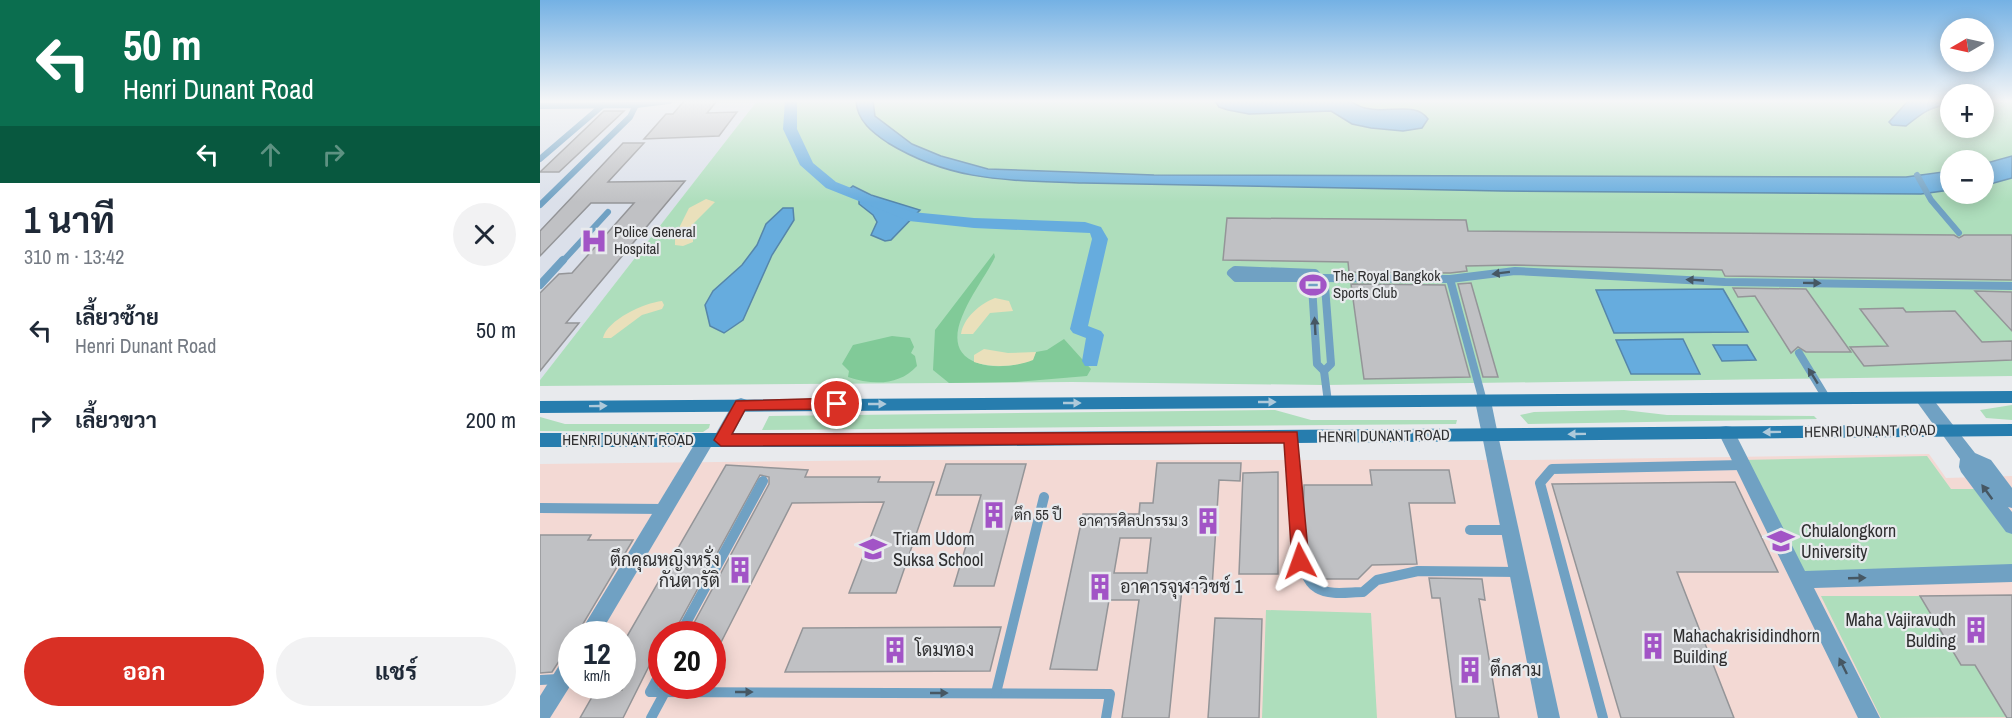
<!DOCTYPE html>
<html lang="th">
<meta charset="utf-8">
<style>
body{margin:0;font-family:"Archivo Narrow",Sarabun,sans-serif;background:#f2f2f3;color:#1f2937;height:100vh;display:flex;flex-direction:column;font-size:22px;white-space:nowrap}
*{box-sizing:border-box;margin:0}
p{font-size:20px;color:#747a83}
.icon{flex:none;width:33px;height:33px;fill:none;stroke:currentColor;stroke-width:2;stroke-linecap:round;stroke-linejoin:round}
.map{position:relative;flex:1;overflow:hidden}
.sheet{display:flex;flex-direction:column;background:#fff;width:540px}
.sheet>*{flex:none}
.guide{background:#0b6e4f;color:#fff;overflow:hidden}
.needle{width:39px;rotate:261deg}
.fabs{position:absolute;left:1400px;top:18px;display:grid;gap:12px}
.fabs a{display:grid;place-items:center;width:54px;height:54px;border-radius:50%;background:#fff;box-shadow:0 3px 15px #0003;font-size:30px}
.speed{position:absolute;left:18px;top:621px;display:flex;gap:12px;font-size:30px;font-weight:700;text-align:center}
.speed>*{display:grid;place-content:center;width:78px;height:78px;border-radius:50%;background:#fff;box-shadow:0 3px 15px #0003;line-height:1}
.speed small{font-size:15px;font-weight:400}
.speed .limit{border:9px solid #d22;background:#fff;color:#111}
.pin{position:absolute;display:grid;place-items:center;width:51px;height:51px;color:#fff;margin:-26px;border:3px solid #fff;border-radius:50%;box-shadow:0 2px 6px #0007}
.me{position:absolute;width:66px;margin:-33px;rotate:356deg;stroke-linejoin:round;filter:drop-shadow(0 0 4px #0008)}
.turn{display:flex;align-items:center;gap:21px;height:126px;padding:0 24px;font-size:27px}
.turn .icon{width:78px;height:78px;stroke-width:2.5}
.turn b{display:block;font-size:42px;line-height:51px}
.lanes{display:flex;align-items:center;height:57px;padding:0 24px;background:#0003;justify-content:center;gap:30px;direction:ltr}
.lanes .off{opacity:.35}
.round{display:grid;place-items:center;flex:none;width:63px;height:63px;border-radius:32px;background:#f2f2f3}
.overview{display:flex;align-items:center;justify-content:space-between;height:102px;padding:0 24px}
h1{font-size:36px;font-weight:700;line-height:45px}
.cta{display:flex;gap:12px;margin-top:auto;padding:12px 24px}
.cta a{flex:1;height:69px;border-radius:36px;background:#d93025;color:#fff;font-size:24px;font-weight:700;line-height:69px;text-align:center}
.cta a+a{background:#f2f2f3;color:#1f2937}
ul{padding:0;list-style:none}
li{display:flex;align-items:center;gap:18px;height:90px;padding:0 24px}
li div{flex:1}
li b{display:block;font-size:22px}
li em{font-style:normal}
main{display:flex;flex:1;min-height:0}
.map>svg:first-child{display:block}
</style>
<main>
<section class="sheet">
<div class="guide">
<div class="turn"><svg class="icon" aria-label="left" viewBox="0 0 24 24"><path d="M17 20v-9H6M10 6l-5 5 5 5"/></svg><div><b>50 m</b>Henri Dunant Road</div></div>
<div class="lanes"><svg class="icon" aria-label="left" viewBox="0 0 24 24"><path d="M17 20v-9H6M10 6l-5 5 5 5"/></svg><svg class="icon off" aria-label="ahead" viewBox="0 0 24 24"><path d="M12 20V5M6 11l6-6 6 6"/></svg><svg class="icon off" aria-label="right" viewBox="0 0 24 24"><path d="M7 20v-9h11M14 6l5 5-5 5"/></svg></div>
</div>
<div class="overview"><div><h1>1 นาที</h1><p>310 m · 13:42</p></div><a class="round"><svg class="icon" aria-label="close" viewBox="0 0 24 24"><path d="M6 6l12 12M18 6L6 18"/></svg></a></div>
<ul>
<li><svg class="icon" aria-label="left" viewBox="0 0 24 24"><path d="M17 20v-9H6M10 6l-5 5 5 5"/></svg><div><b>เลี้ยวซ้าย</b><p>Henri Dunant Road</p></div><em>50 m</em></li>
<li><svg class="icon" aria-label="right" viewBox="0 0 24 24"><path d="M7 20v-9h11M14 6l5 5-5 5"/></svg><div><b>เลี้ยวขวา</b></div><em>200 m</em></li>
</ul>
<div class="cta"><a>ออก</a><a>แชร์</a></div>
</section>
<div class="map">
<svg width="1472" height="718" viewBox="0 0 1472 718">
<rect width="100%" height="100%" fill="#e8eaed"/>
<polygon fill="#dbe0ea" points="0,101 217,101 0,380"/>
<path fill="#f3d9d4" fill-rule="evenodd" d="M1389 454 1406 478 1472 476V718H0V464L357 460H990ZM32 634H82V686H32ZM122 634H172V686H122Z"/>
<g fill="#aedebc" fill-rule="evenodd">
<path d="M217 101H1410V128H1443V101H1472V376L784 385 532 382 0 386V380ZM1410 160H1443V194H1410Z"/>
<polygon points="1472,405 1472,420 1446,418 1440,410"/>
<polygon points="735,410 771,420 917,420 916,424 222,430 229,416"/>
<polygon points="1084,410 1127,415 1274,416 1277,419 988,424 980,415 994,412"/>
<polygon points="0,417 25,424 170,424 169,428 163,432 0,431"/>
<polygon points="1387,456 1411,489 1442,489 1472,532 1472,569 1261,575 1202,460"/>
<polygon points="1281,596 1380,596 1421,665 1435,665 1466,717 1341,718"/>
<polygon points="726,610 831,613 837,718 722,718"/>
</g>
<g fill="#81ca98">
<path d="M454 253 455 257C443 284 388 346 438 363 454 369 478 366 493 359L496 352 507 350 524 339 551 369 547 376 475 382 409 383 393 370 395 330Z"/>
<path d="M352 336 370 338 374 347 371 353 375 356 377 366C359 386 332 385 308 377L309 371 302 364 313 345Z"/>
</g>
<g fill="#eae0bb">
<polygon points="166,199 175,202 153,224 153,242 143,246 135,245 135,236 149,208"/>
<path d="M455 298 469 301 473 311 450 313 433 334H421C424 317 440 304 455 298Z"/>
<path d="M122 301 124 305 122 309 102 315 71 338H63C67 320 104 303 122 301Z"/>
<path d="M444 349 468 353 496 352 493 360C476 367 452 368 434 362V355Z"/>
</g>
<g fill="#66acde" stroke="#5686aa" stroke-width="1.5">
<path d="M316 101H333L335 116 372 144 401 156 448 169 614 175 1366 177 1410 171V190L1381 194 962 191 544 183C470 180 414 183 348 143 333 133 317 121 316 101Z"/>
<path d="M675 101H811C835 121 874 97 888 119L882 128 863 131 831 128 812 124 791 111 709 114 688 110 679 107Z"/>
<path d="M1368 101H1410V105C1390 106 1381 114 1366 126L1352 125 1349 122Z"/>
<polygon points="1472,156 1472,178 1443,186 1443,164"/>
<polygon points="313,186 331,195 380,210 351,240 345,241 331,235 337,222 333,215 319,204 319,199 304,193"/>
<polygon points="243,208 253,208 254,220 232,255 203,320 184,333 170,326 165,305 173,291 202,265 217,245 226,224"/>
<polygon points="1183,289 1208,332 1074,333 1056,290"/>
<polygon points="1143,339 1160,374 1091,374 1076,340"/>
<polygon points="1173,345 1207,345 1216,360 1182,361"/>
</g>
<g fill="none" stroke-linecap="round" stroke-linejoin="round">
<polygon fill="#66acde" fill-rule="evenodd" points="245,101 257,101 257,129 273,163 296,182 372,212 434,218 545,222 561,227 568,239 548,326 561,331 564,335 557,366 545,366 542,361 546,338 533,333 530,329 552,239 550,233 434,228 369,221 286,188 260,165 243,129"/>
</g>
<g fill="#c0c1c4" stroke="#949598" stroke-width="1.5" fill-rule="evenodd">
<polygon points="144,101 177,101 167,113 197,112 179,136 104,139 126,114 133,114"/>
<polygon points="64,111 84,111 19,172 0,172"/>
<polygon points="83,143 104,143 68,182 145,181 26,323 39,323 0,371 0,293 19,274 32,273 94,203 51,203 0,256 0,231"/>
<polygon points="687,218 926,220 928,231 1414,235 1419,238 1424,235 1472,235 1472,280 1185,276 1182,270 975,265 926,266 927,271 910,273 809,272 808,262 683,260"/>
<polygon points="931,283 958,377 943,377 918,284"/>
<polygon points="811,284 905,285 930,377 824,379"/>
<polygon points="1193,288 1266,289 1311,352 1266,352 1258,347 1251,353 1215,296 1198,297"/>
<polygon points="1435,291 1472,292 1472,331"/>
<polygon points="1363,308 1366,312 1415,311 1442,342 1472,341 1472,360 1324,366 1310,347 1348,346 1320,309"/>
<path d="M617 463H701L700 481 679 480 672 588H642L629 718H582L599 600H569L557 670 510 669 543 514H599L600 503H613ZM580 538H611L607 573H574Z"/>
<polygon points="406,464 486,464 454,586 414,586 441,495 396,495"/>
<polygon points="186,465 268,470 265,477 340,477 338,482 394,482 356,593 309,593 344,502 252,503 172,660 172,634 148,634 229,484 229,477 220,475 133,634 122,634 122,640 83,718 40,718 56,690 82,690 82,645"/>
<polygon points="830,470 909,470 915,503 869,503 877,564 832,565 818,579 785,579 771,567 765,548 763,529 764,485 832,485"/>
<polygon points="738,472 738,574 699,574 703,473"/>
<polygon points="1195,482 1238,572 1137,572 1194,718 1081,718 1012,484"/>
<polygon points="0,535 51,535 48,540 93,540 37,634 32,634 30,651 23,655 12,672 0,673"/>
<polygon points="889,578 942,579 945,600 939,599 959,718 916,718 900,598 892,598"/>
<polygon points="1472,595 1472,718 1467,718 1435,665 1421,665 1380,596"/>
<polygon points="675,618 722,619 719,718 668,718"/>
<polygon points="461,627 450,671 245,672 263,628"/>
</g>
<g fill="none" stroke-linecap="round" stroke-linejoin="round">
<g stroke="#70a1c3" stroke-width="6">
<polyline points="96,105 129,101"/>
<polyline points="0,106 96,105 90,117 0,205"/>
<polyline points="0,159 63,105"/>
<polyline points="1377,175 1391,200 1419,233"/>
<polyline points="22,262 68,212"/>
</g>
<g stroke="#70a1c3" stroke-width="8">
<polygon points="695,270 775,273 779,278 696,278 691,273"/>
<polyline points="779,278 910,279"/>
<polyline points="779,278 785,286 791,364 784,371 788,402"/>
<polyline points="779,280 772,286 777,364 784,371"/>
<polyline points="0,285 23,260"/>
<polyline points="1259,353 1287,399"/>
<polyline points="943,401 910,279 975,271 1185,282 1472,286"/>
<polyline points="752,437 753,464"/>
</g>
<g stroke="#70a1c3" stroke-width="10">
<path d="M753 462C753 489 752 574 777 588 790 596 809 592 823 592L837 580 878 571 978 572"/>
<polyline points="0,508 124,509"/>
<polyline points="930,530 969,530"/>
<polyline points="140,634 223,481"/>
<polyline points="122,670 110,692 570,694 566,718"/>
<polyline points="0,680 19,679"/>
<polyline points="456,693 504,497"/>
<polyline points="111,718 125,692"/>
<polyline points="1063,718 1000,483 1012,469 1202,465"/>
</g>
<g fill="#70a1c3" fill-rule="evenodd">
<polygon points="1407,424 1413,425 1435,453 1451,460 1472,488 1472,508 1468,507 1472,512 1472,534 1466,532 1421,472 1419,467 1420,459 1399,430 1401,425"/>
<polygon points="1186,426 1192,427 1265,571 1472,564 1472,582 1274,588 1340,718 1318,718 1178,432 1180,427"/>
<polygon points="950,429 956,430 958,435 1020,718 998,718 942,435 944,430"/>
<polygon points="166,433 172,435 174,440 172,445 60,634 39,634 160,435"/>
<polygon points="32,653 32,683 10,718 0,718 0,696 25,656"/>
</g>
<g fill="#70a1c3" fill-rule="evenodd">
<polygon points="1383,392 1389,394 1413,425 1415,430 1413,435 1407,436 1401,435 1377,402 1375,398 1377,394"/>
<polygon points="943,395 949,397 951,401 958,435 956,440 950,441 944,440 942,435 935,401 937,397"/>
<polygon points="201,398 207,400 209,404 187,445 181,447 175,445 173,440 175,435 195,400"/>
</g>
<g fill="#277dae" fill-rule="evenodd">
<polygon points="1472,391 1472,403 0,413 0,401"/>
<polygon points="1472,424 1472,436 364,447 0,447 0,433 364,433"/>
</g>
</g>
<defs><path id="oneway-solid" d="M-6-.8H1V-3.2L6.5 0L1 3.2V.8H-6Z" transform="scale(1.5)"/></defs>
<g fill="#465763">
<use href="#oneway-solid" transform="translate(961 273) rotate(173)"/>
<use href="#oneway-solid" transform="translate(1155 280) rotate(-177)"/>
<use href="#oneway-solid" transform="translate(1272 283) rotate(1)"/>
<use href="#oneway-solid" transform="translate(775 326) rotate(-93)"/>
<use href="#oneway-solid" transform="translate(1273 376) rotate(-122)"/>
<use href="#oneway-solid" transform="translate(1447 492) rotate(-126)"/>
<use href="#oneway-solid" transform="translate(1317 578) rotate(-2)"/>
<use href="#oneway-solid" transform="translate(1303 666) rotate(-116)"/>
<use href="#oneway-solid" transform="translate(204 692)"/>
<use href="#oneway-solid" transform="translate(399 693)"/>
</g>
<g fill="#aec9da">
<use href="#oneway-solid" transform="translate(727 402)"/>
<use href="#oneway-solid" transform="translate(532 403)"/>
<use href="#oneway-solid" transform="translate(337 404)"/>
<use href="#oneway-solid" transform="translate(58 406) rotate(-1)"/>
<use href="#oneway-solid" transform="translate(1232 432) rotate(179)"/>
<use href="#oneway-solid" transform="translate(1037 434) rotate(179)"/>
</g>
<linearGradient id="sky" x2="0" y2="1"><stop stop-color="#74b1e4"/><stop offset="0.5" stop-color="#f5f6f7"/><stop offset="1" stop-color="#f5f6f7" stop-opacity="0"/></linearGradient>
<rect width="1472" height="202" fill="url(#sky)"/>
<polygon fill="#d93025" stroke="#8d1f18" stroke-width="1.5" points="297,398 304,404 297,409 205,410 192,434 757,432 769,561 766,566 760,568 754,566 752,561 744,443 181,446 174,440 196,401"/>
<defs>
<symbol id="hospital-bare" viewBox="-9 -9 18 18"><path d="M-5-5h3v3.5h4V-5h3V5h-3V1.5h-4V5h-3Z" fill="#a254c6" stroke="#e8eaed" stroke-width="2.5" paint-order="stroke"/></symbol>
<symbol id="stadium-bare" viewBox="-9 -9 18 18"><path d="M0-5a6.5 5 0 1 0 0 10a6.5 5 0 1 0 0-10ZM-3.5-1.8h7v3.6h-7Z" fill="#a254c6" stroke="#e8eaed" stroke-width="2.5" paint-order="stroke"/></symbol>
<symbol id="building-bare" viewBox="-9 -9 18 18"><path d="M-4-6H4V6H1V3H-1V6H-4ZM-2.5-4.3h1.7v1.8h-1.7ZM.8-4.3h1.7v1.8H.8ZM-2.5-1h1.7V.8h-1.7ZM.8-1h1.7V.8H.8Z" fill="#a254c6" stroke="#e8eaed" stroke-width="2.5" paint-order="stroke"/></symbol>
<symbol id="university-bare" viewBox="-9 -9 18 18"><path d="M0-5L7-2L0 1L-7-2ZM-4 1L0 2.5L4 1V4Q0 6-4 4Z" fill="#a254c6" stroke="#e8eaed" stroke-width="2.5" paint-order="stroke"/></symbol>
<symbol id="school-bare" viewBox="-9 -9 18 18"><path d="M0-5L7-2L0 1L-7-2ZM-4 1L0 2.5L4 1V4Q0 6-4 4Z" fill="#a254c6" stroke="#e8eaed" stroke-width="2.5" paint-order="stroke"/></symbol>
</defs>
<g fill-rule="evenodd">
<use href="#hospital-bare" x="35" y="222" width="38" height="38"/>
<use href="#stadium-bare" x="754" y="266" width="38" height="38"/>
<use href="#building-bare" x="435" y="496" width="38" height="38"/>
<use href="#building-bare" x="649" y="502" width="38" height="38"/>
<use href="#university-bare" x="1222" y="522" width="38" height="38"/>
<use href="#school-bare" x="314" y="530" width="38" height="38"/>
<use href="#building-bare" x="181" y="551" width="38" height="38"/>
<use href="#building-bare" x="541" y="568" width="38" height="38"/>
<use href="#building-bare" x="1417" y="611" width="38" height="38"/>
<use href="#building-bare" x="1094" y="627" width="38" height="38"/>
<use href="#building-bare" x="336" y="631" width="38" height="38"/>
<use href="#building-bare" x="911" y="651" width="38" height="38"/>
</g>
<g text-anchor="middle" stroke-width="4.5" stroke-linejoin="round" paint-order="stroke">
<g font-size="15" fill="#2f2f30" stroke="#e8eaed" text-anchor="start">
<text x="74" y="237">Police General<tspan x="74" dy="17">Hospital</tspan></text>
<text x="793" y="281">The Royal Bangkok<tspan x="793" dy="17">Sports Club</tspan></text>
<text x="474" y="520">ตึก 55 ปี</text>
<text x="648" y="526" text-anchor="end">อาคารศิลปกรรม 3</text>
</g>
<g font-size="15" fill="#2f2f30" stroke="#e8eaed">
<text transform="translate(1330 431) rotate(-1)" y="5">HENRI DUNANT ROAD</text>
<text transform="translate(844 436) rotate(-1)" y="5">HENRI DUNANT ROAD</text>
<text x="88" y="445">HENRI DUNANT ROAD</text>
</g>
<g font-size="18" fill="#2f2f30" stroke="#e8eaed" text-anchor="start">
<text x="1261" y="537">Chulalongkorn<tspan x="1261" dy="21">University</tspan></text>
<text x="353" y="545">Triam Udom<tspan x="353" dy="21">Suksa School</tspan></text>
<text x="180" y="566" text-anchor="end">ตึกคุณหญิงหรั่ง<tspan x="180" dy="21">กันตารัติ</tspan></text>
<text x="580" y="593">อาคารจุฬาวิชช์ 1</text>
<text x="1416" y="626" text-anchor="end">Maha Vajiravudh<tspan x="1416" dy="21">Bulding</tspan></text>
<text x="1133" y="642">Mahachakrisidindhorn<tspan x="1133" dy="21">Building</tspan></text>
<text x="375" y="656">โดมทอง</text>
<text x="950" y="676">ตึกสาม</text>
</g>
</g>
</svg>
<div class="fabs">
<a><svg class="needle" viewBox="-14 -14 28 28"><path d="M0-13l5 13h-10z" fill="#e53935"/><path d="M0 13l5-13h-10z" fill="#747a83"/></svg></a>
<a>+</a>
<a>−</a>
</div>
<div class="speed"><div>12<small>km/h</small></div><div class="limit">20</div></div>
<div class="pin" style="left:297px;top:404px;background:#d93025"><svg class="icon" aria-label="arrive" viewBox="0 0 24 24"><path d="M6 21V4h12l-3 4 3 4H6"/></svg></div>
<svg class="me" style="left:760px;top:561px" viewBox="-20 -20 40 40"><path d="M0-17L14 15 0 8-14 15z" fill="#d93025" stroke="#fff" stroke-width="4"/></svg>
</div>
</main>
